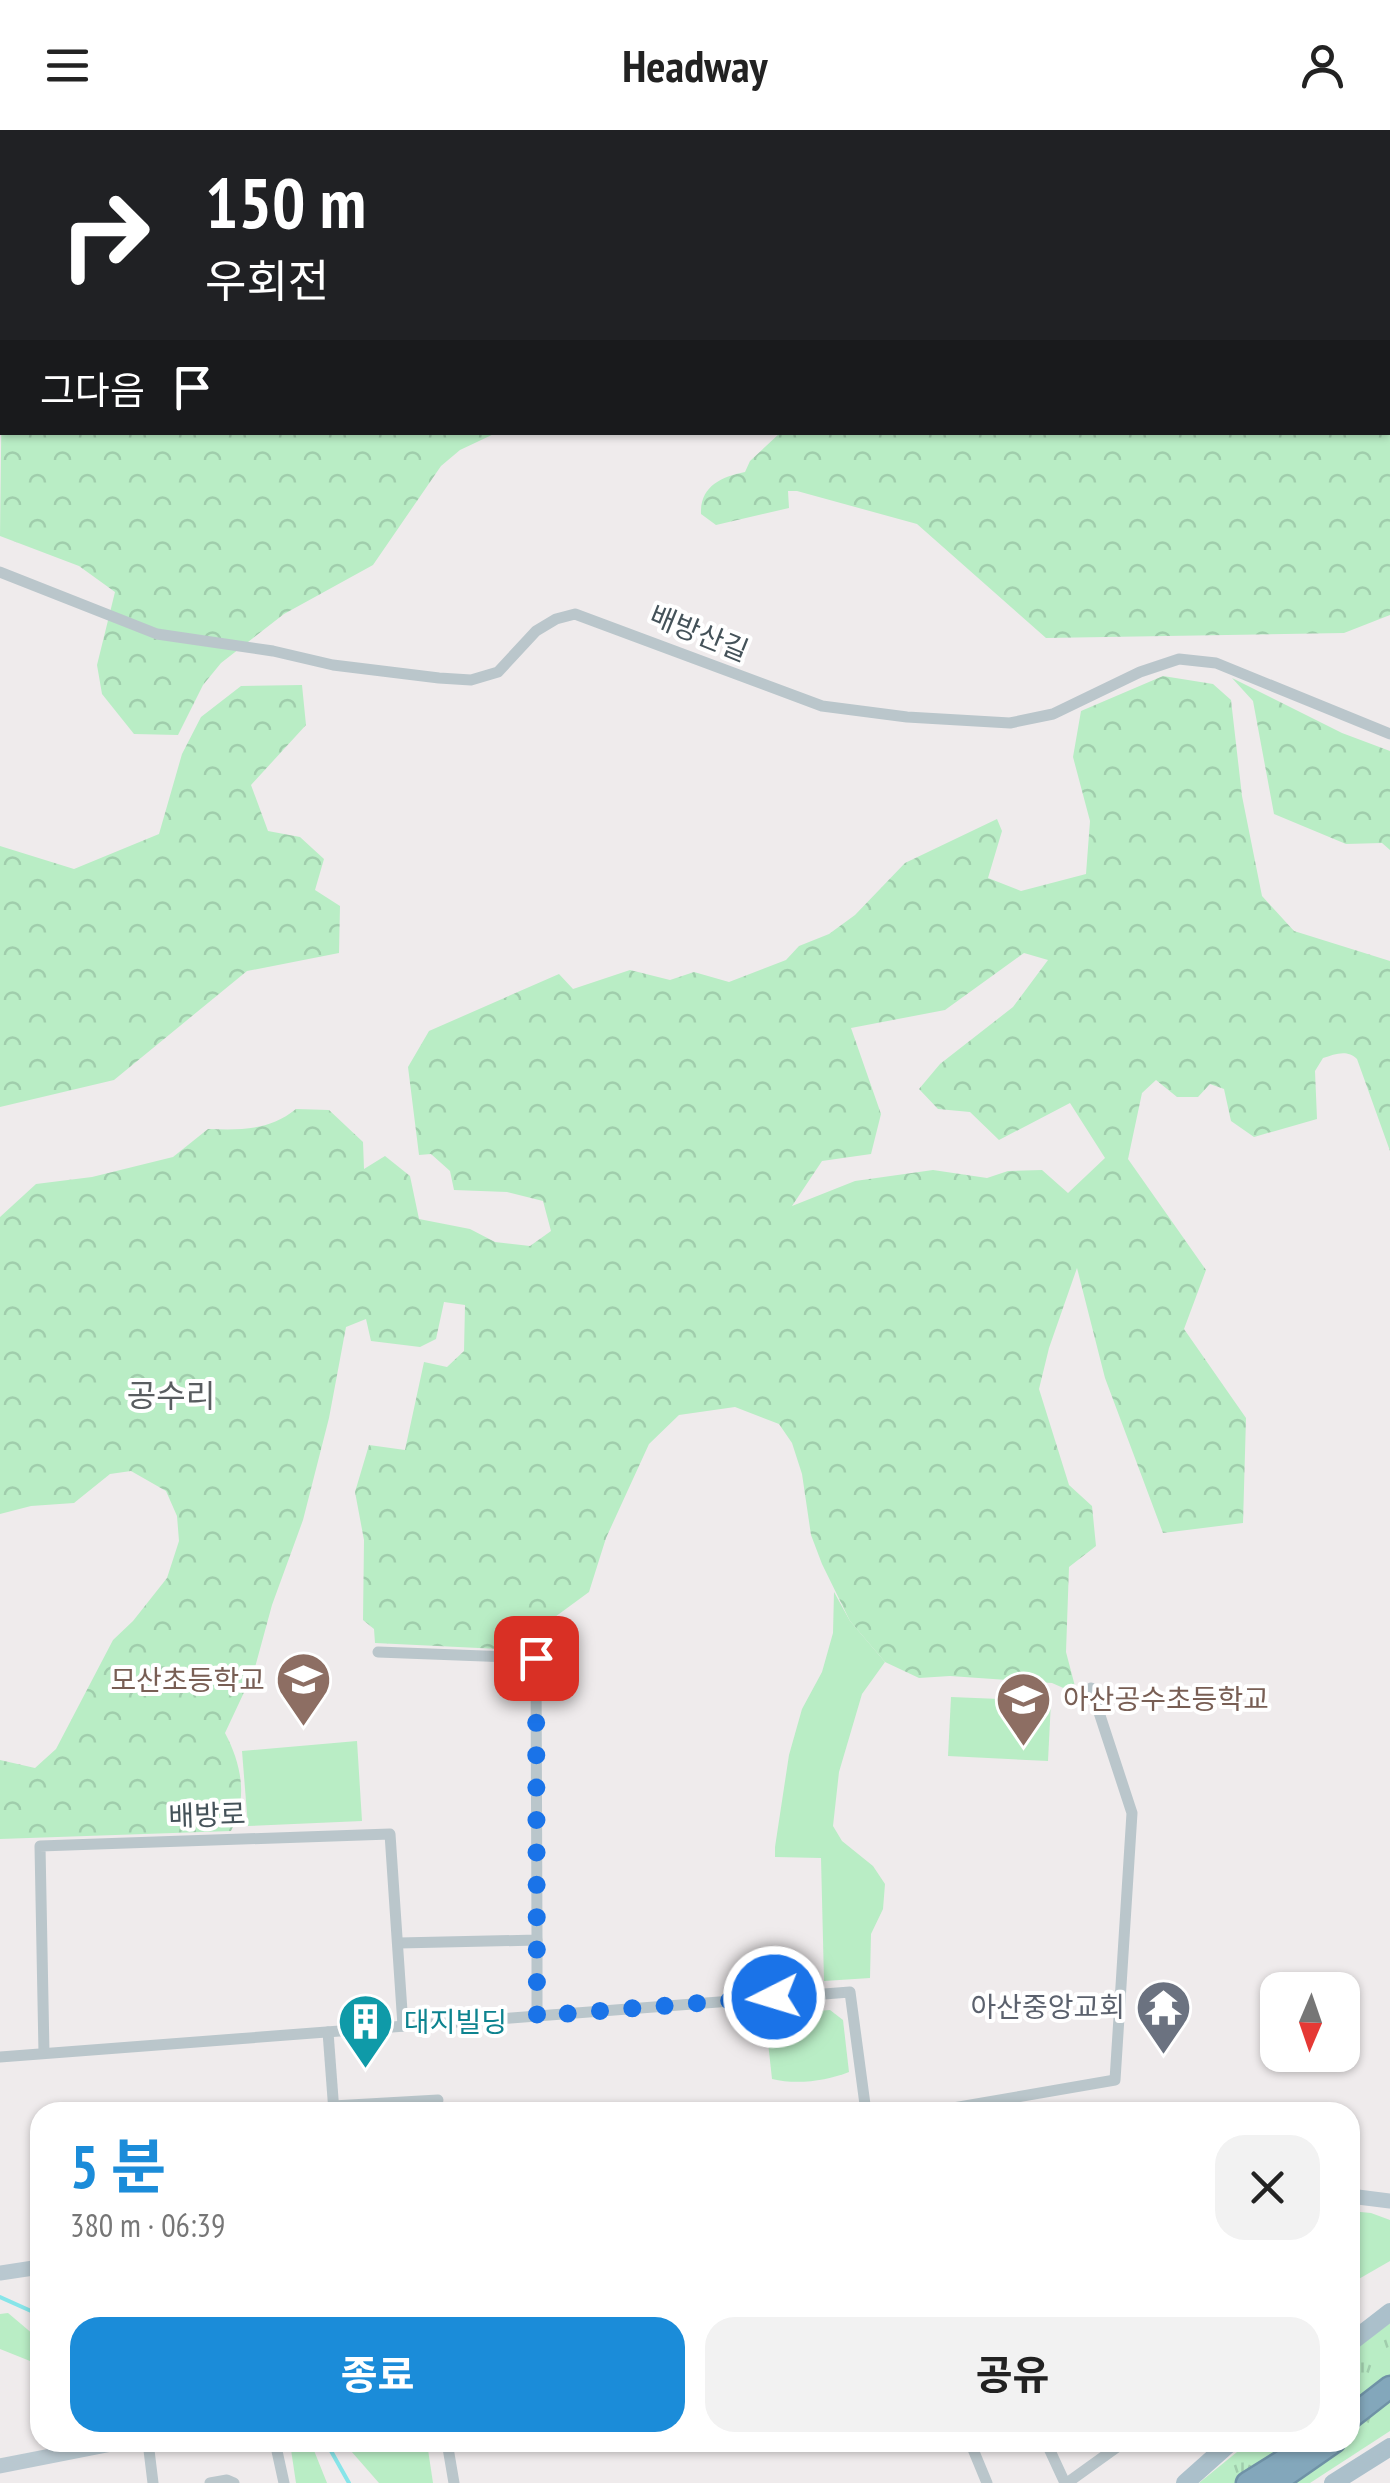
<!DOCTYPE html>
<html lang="ko">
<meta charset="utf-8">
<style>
body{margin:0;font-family:"PT Sans Narrow","Noto Sans KR",sans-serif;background:#f2f2f2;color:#222;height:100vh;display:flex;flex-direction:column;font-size:38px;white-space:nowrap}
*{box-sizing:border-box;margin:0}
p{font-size:32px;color:#767676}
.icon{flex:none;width:55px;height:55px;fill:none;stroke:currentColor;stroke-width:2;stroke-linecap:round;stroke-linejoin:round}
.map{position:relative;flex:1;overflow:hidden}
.panel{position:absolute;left:30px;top:1972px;width:1330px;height:350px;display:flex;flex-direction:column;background:#fff;border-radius:30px;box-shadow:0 2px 8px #0004}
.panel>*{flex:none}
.hud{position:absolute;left:0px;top:0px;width:1390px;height:305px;box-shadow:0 2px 8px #0004;background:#202124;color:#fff;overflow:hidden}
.needle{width:65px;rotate:182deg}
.controls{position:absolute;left:1260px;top:1842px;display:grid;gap:20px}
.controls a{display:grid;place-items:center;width:100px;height:100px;border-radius:20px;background:#fff;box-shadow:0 2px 8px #0004;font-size:50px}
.pin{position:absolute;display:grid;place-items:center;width:85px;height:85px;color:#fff;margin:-42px;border-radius:20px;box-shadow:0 5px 15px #0006}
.me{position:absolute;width:110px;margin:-55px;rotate:265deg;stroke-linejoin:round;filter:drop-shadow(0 0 8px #0008)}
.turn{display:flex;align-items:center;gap:35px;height:210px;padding:0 40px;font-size:45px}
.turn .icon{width:130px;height:130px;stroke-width:2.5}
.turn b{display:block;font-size:70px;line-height:85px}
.then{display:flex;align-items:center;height:95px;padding:0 40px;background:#0003;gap:20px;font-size:38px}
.round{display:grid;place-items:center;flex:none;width:105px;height:105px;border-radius:30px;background:#f2f2f2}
.overview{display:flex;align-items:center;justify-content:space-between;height:170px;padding:0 40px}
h1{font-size:60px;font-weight:700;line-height:75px;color:#1b8cd9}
.button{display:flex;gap:20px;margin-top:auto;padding:20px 40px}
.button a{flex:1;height:115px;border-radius:30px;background:#1b8cd9;color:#fff;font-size:40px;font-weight:700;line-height:115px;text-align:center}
.button a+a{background:#f2f2f2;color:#222}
header{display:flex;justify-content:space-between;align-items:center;height:130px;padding:0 40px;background:#fff;font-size:45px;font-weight:700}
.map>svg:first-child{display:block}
</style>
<header><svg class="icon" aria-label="menu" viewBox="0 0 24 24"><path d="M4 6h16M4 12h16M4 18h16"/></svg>Headway<svg class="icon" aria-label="person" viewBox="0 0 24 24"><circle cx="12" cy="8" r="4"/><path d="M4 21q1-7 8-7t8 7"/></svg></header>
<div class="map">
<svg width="1390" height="2353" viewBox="0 0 1390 2353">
<defs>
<pattern id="grass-tufts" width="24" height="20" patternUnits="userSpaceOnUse" patternTransform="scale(2.5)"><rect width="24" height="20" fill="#b9edc5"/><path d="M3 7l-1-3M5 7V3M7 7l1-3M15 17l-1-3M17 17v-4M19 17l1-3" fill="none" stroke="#a0cdac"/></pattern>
<pattern id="forest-crowns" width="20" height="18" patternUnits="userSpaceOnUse" patternTransform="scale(2.5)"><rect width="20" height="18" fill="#b9edc5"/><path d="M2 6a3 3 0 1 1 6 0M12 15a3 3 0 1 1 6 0" fill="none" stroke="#a0cdac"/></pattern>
</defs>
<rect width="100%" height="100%" fill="#efebec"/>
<polygon fill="url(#grass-tufts)" points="1390,2193 1390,2301 1310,2353 1199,2353 1248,2313 1350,2312 1350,2223"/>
<g fill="url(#forest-crowns)" fill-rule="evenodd">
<path d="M348 0H1390V485L1344 503 1046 508 917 394 797 361H788L789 378 716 395 701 384C700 357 720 347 745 342L750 331 780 303 1388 302V2H346Z"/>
<polygon points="2,242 2,302 496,303 460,320 441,336 373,435 284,484 221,533 203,555 178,605 134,604 102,564 97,535 115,462 79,436 0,406"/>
<path d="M1163 546 1213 554 1231 570 1242 666 1262 766 1294 801 1390 831V1021L1357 929C1347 919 1335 924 1323 928L1315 941 1317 989 1254 1007 1231 991 1224 959 1210 954 1198 967H1177L1156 950 1142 963 1128 1029 1206 1140 1184 1199 1246 1288 1243 1393 1163 1403 1105 1248 1077 1138 1049 1218 1039 1259 1069 1355 1092 1376 1096 1416 1069 1437 1066 1522 1077 1564 1052 1553 950 1546 919 1548 885 1532 850 1491 822 1434 811 1405 802 1344 792 1313 779 1294 735 1277 679 1285 649 1314 606 1408 589 1462 544 1495V1521L375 1513 374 1499 363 1490 364 1410 355 1362 369 1315 405 1320 424 1232 447 1237 464 1221 465 1175 444 1172 436 1209 420 1217 371 1211 366 1189 346 1197 329 1288 303 1390 272 1475 254 1541 225 1603C242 1635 248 1669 231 1701L0 1709V1630L35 1638 56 1619 113 1510 133 1491 167 1448 179 1411 177 1386 166 1361 131 1341 110 1344 74 1373 31 1376 0 1384V1087L36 1054 92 1047 173 1027 208 999C240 1000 269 1001 296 979L329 980 363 1012 364 1039 385 1026 410 1046 419 1089 470 1099 495 1112 530 1116 551 1101 543 1071 507 1062 454 1060 450 1041 431 1024 419 1025 408 937 429 901 559 844 573 859 630 840 670 850 694 842 729 852 786 830 799 816 829 804 855 785 905 733 997 689 1002 701 988 748 1021 761 1086 744 1090 691 1073 627 1081 581ZM1024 823 1048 830 1013 877 940 934 919 959 938 979 970 982 999 1010 1070 973 1105 1028 1068 1063 1042 1040 1008 1041 987 1048 933 1040 855 1051 792 1076 822 1031 871 1024 881 984 851 898 945 880Z"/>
<polygon points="1232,548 1342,603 1390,621 1390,720 1382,713 1346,714 1274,684 1253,571"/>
<polygon points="302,555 306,595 251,655 268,701 300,707 324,729 315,760 340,776 339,823 247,841 114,950 0,977 0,716 74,739 159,704 182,624 201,587 241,556"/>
</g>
<g fill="#b9edc5">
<polygon points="834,1462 850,1491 885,1532 862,1564 839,1642 833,1696 842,1711 873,1736 885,1754 883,1779 871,1804 870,1848 824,1851 821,1728 775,1727 775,1717 789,1625 802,1579 822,1542 833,1503"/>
<polygon points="951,1567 1051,1571 1048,1631 948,1626"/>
<polygon points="357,1611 362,1691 248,1696 242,1621"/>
<path d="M830 1880 843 1890 849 1942C826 1951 797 1955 772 1949L765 1885Z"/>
<polygon points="1350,2081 1371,2083 1390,2090 1390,2131 1350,2154"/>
<polygon points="8,2183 40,2210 40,2235 0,2219 0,2184"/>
<polygon points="290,2313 311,2313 327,2353 296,2353"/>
<polygon points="344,2313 427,2313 433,2353 379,2353"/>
</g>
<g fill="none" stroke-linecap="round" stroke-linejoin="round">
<g stroke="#87e5e9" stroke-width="4">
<polyline points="0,2167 40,2185"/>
<polyline points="326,2312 349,2353"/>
</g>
<defs>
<g id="highway">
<polyline points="1350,2288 1390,2257"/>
<polyline points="1247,2353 1313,2312"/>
<polyline points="1275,2353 1334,2312"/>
</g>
</defs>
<use href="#highway" stroke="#6f92a6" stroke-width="25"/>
<g stroke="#bac6cb" stroke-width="11">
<polyline points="0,442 157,504 273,521 333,535 439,548 471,550 498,542 536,501 556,489 575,484 822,576 907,587 1010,593 1053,584 1140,542 1179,529 1216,533 1390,604"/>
<polyline points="378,1522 536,1528 537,1810 399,1813"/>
<polyline points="537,1810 537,1886"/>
<polyline points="328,1902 334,1982"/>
<polyline points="44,1923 40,1716 390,1704 403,1896"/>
<polyline points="0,1927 850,1862 866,1982"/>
<polyline points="333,1976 438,1970"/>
<polyline points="930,1982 1115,1950 1132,1683 1091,1558"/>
<polyline points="148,2312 153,2353"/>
<polyline points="275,2312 284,2353"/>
<polyline points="447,2312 454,2353"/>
<polyline points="970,2312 987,2353"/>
<polyline points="1046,2312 1065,2353"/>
<polyline points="210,2353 227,2350 234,2353"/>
<polyline points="1067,2353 1124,2312"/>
</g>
<g stroke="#b9c8d0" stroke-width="15">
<polyline points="1350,2066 1390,2071"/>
<polyline points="0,2143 40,2137"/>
<polyline points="0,2336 122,2312"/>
</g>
<g stroke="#abc0cb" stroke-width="18">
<polyline points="1350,2213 1390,2182"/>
<polyline points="1185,2353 1231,2312"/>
<polyline points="1333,2353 1390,2317"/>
</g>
<use href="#highway" stroke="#83a7bb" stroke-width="20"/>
</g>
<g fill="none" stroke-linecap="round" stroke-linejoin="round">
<polyline stroke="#1a73e8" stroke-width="18" stroke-dasharray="0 32.4" points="536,1528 537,1886 774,1867"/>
</g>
<defs>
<symbol id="school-pin" viewBox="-11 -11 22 30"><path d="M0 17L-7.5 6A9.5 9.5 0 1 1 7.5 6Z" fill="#8d6e63" stroke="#fff"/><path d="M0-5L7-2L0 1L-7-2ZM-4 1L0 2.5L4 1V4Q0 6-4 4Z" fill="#fff"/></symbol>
<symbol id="temple-pin" viewBox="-11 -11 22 30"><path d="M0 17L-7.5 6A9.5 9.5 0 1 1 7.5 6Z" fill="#6b7280" stroke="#fff"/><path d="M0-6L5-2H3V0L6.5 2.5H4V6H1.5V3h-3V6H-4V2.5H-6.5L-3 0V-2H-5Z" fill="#fff"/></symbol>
<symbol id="building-pin" viewBox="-11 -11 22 30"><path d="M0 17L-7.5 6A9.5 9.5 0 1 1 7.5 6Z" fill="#0f9aa8" stroke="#fff"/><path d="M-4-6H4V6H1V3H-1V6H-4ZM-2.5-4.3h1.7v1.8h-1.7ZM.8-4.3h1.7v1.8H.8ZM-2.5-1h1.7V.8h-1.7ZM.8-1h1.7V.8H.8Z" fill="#fff"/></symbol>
</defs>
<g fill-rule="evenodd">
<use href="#school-pin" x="272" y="1518" width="63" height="86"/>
<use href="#school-pin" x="992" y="1538" width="63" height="86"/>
<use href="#temple-pin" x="1132" y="1846" width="63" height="86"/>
<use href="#building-pin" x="334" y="1860" width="63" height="86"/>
</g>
<g text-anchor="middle" stroke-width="8" stroke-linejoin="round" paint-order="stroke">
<g font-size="28" fill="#445259" stroke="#fff">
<text transform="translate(699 503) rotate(22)" y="10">배방산길</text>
<text transform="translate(207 1685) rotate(-2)" y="10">배방로</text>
</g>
<g font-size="28" fill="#785e54" stroke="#fff" text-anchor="end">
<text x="265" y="1560">모산초등학교</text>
<text x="1063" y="1579" text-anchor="start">아산공수초등학교</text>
</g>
<g font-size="28" fill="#5b616d" stroke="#fff" text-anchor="end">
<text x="1125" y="1887">아산중앙교회</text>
</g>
<g font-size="28" fill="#0d838f" stroke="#fff" text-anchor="start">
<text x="404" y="1902">대지빌딩</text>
</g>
<g font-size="32" fill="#595d60" stroke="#fff">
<text x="171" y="1277">공수리</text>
</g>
</g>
</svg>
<div class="controls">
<a><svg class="needle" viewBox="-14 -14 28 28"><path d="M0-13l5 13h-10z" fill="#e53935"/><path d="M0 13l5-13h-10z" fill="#767676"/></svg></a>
</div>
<div class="pin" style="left:536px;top:1528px;background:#d93025"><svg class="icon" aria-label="arrive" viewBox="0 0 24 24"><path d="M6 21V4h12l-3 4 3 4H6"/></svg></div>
<svg class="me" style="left:774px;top:1867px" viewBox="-20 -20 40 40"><circle r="17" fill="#1a73e8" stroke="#fff" stroke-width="3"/><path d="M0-11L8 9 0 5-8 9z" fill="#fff"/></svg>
<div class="hud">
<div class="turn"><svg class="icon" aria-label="right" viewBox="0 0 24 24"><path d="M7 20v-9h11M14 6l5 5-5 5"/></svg><div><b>150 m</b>우회전</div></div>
<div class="then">그다음<svg class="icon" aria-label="arrive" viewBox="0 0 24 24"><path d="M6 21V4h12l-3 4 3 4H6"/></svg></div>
</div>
<section class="panel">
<div class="overview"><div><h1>5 분</h1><p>380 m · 06:39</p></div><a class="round"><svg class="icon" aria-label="close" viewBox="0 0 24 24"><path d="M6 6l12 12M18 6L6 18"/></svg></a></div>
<div class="button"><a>종료</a><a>공유</a></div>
</section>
</div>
